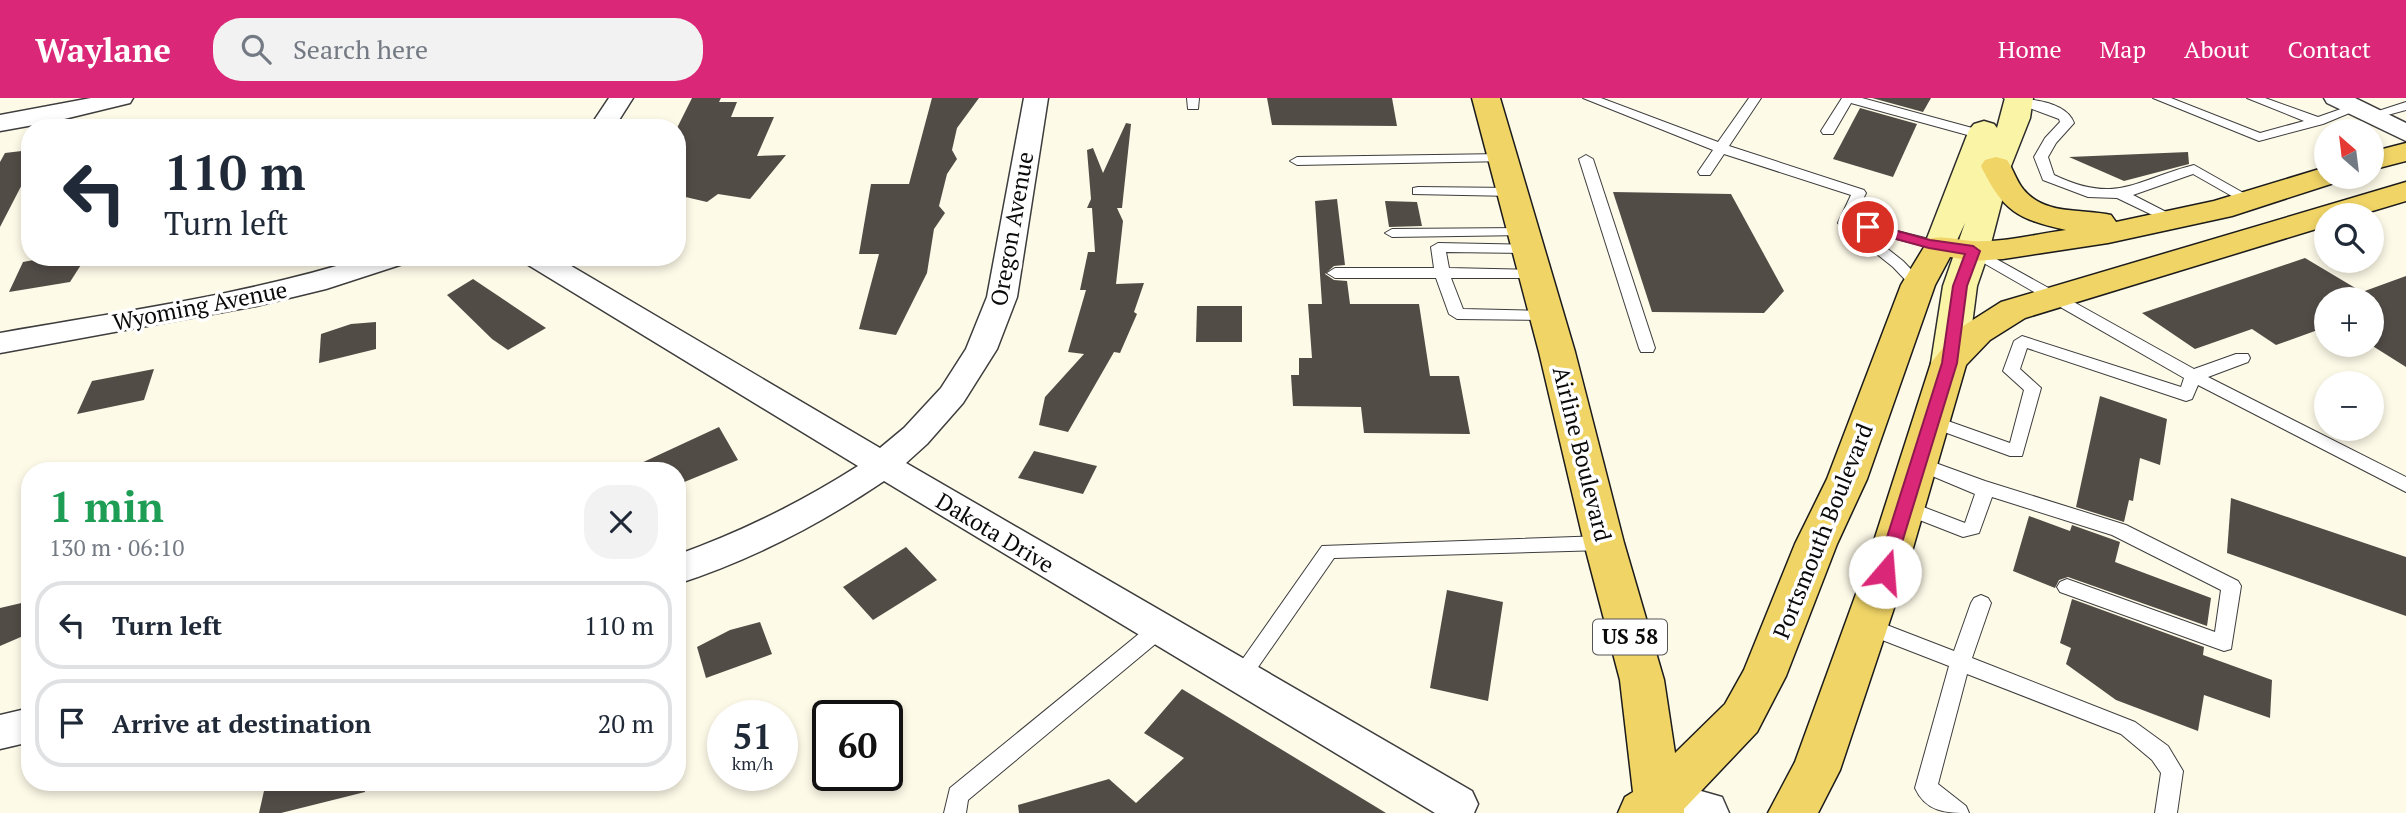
<!DOCTYPE html>
<meta charset="utf-8">
<style>
body{margin:0;font-family:"PT Serif",serif;background:#f2f2f3;color:#1f2937;height:100vh;display:flex;flex-direction:column;font-size:26px;white-space:nowrap}
*{box-sizing:border-box;margin:0}
p{font-size:23px;color:#747a83}
.icon{flex:none;width:38px;height:38px;fill:none;stroke:currentColor;stroke-width:2;stroke-linecap:round;stroke-linejoin:round}
.map{position:relative;flex:1;overflow:hidden}
.details{position:absolute;left:21px;top:364px;width:665px;height:329px;display:flex;flex-direction:column;background:#fff;border-radius:28px;box-shadow:0 4px 10px #0003}
.details>*{flex:none}
.guide{position:absolute;left:21px;top:21px;width:665px;height:147px;border-radius:28px;box-shadow:0 4px 10px #0003;background:#fff;color:#1f2937;overflow:hidden}
.needle{width:46px;rotate:332deg}
.fabs{position:absolute;left:2314px;top:21px;display:grid;gap:14px}
.fabs a{display:grid;place-items:center;width:70px;height:70px;border-radius:50%;background:#fff;box-shadow:0 4px 10px #0003;font-size:35px}
.speed{position:absolute;left:707px;top:602px;display:flex;gap:14px;font-size:35px;font-weight:700;text-align:center}
.speed>*{display:grid;place-content:center;width:91px;height:91px;border-radius:50%;background:#fff;box-shadow:0 4px 10px #0003;line-height:1}
.speed small{font-size:18px;font-weight:400}
.speed .limit{border:4px solid #111;border-radius:10px;background:#fff;color:#111}
.pin{position:absolute;display:grid;place-items:center;width:60px;height:60px;color:#fff;margin:-30px;border:4px solid #fff;border-radius:50%;box-shadow:0 2px 7px #0007}
.me{position:absolute;width:77px;margin:-38px;rotate:18deg;stroke-linejoin:round;filter:drop-shadow(0 0 5px #0008)}
.turn{display:flex;align-items:center;gap:24px;height:147px;padding:0 28px;font-size:32px}
.turn .icon{width:91px;height:91px;stroke-width:2.5}
.turn b{display:block;font-size:49px;line-height:60px}
.round{display:grid;place-items:center;flex:none;width:74px;height:74px;border-radius:28px;background:#f2f2f3}
.summary{display:flex;align-items:center;justify-content:space-between;height:119px;padding:0 28px}
h1{font-size:42px;font-weight:700;line-height:52px;color:#1e9e55}
ul{padding:0;list-style:none}
li{display:flex;align-items:center;gap:21px;height:88px;margin:0 14px 10px;padding:0 14px;border:4px solid #e0e1e3;border-radius:28px}
li div{flex:1}
li b{display:block;font-size:26px}
li em{font-style:normal}
header{display:flex;align-items:center;gap:42px;box-sizing:border-box;height:98px;padding:0 35px;background:#db2777;color:#fff}
header strong{font-size:33px}
nav{display:flex;gap:38px;margin-inline-start:auto;font-size:24px}
.search{width:490px;height:63px;background:#f2f2f3;display:flex;align-items:center;gap:18px;box-sizing:border-box;padding:0 24px;border-radius:28px;color:#747a83;font-size:26px}
.map>svg:first-child{display:block}
</style>
<header>
<strong>Waylane</strong>
<div class="search"><svg class="icon" aria-label="search" viewBox="0 0 24 24"><circle cx="10" cy="10" r="6"/><path d="M15 15l6 6"/></svg>Search here</div>
<nav><a>Home</a><a>Map</a><a>About</a><a>Contact</a></nav>
</header>
<div class="map">
<svg width="2406" height="715" viewBox="0 0 2406 715">
<rect width="100%" height="100%" fill="#fefae8"/>
<g fill="#524c47">
<polygon points="692,0 721,0 719,4 737,4 731,19 774,19 757,58 786,57 750,101 718,96 707,104 677,97 677,30"/>
<polygon points="932,0 979,0 957,30 952,52 957,61 947,76 939,108 945,115 934,131 927,175 896,237 859,231 879,156 859,156 871,86 909,86"/>
<polygon points="1267,0 1392,0 1397,28 1272,27"/>
<polygon points="1872,0 1931,0 1923,14"/>
<polygon points="1860,10 1917,26 1893,79 1833,61"/>
<polygon points="1126,25 1131,26 1122,110 1117,110 1123,123 1116,186 1144,185 1134,214 1137,216 1120,255 1114,254 1068,334 1039,327 1045,299 1084,256 1068,254 1086,192 1080,192 1088,154 1095,154 1092,110 1087,110 1091,101 1087,52 1093,50 1103,75"/>
<polygon points="30,52 30,71 0,129 0,64 5,55"/>
<polygon points="2188,54 2189,66 2124,83 2069,59"/>
<polygon points="1613,94 1731,96 1784,193 1764,215 1652,214"/>
<polygon points="1337,101 1345,167 1334,168 1325,176 1334,182 1347,183 1350,206 1419,206 1430,278 1459,278 1470,336 1364,335 1361,309 1293,308 1291,277 1299,277 1299,260 1312,260 1308,206 1322,206 1315,103"/>
<polygon points="1385,103 1417,104 1422,128 1389,129"/>
<polygon points="50,159 86,159 70,184 9,194 23,164"/>
<polygon points="2305,160 2362,194 2406,178 2406,269 2371,247 2371,201 2326,201 2326,229 2276,247 2252,231 2195,251 2142,215"/>
<polygon points="473,181 546,230 508,252 492,241 447,197"/>
<polygon points="1197,208 1242,208 1242,244 1196,244"/>
<polygon points="376,224 376,251 319,265 321,236 351,226"/>
<polygon points="154,271 144,302 77,316 92,283"/>
<polygon points="2100,298 2167,321 2160,367 2140,360 2133,403 2129,402 2124,424 2076,409"/>
<polygon points="719,329 738,362 677,387 677,373 624,373"/>
<polygon points="1034,353 1097,368 1083,396 1018,380"/>
<polygon points="2231,400 2406,459 2406,518 2227,455"/>
<polygon points="2029,418 2070,433 2072,427 2120,444 2115,464 2211,500 2207,528 2068,479 2059,482 2055,490 2013,473"/>
<polygon points="906,449 937,482 873,522 843,489"/>
<polygon points="1447,492 1503,504 1488,603 1430,590"/>
<polygon points="2072,501 2204,549 2203,557 2272,582 2270,620 2204,597 2198,633 2116,602 2066,566 2071,550 2060,545"/>
<polygon points="30,503 30,535 0,548 0,510"/>
<polygon points="760,524 772,556 706,580 697,549 730,532"/>
<polygon points="1182,591 1386,715 1019,715 1018,707 1109,681 1136,705 1184,660 1144,635"/>
<polygon points="266,684 363,684 365,694 281,715 259,715"/>
</g>
<g fill="none" stroke-linecap="round" stroke-linejoin="round">
<defs>
<g id="service">
<polygon points="1187,0 1199,0 1198,11 1188,11"/>
<polygon points="1583,0 1601,0 1718,44 1749,0 1761,0 1729,48 1864,92 1866,95 1853,122 1945,145 1947,148 1940,152 1865,133 1903,163 1926,187 1918,192 1913,190 1893,169 1838,125 1851,97 1724,56 1710,77 1700,77 1698,74 1713,52"/>
<polygon points="1842,0 1862,0 1987,34 1989,37 1982,41 1851,5 1833,36 1823,36 1821,33"/>
<path d="M2003 0C2023 0 2066 2 2074 25L2056 45 2048 59 2054 77C2117 107 2135 82 2194 67L2256 102 2254 105H2244L2193 76 2133 97 2174 118 2176 121 2169 125 2117 100 2088 99 2043 82 2034 59 2045 40 2060 24 2059 21Z"/>
<polygon points="2153,0 2171,0 2260,35 2304,23 2247,0 2265,0 2318,19 2358,5 2364,9 2323,26 2259,43"/>
<polygon points="2406,4 2406,12 2373,21 2366,17"/>
<polygon points="1503,56 1510,60 1508,63 1297,67 1290,63 1297,59"/>
<polygon points="1586,57 1593,61 1655,250 1653,254 1641,254 1639,250 1579,61"/>
<polygon points="1418,89 1513,90 1520,94 1513,98 1413,96 1413,90"/>
<polygon points="1522,130 1527,131 1529,134 1527,137 1392,139 1385,135 1392,131"/>
<polygon points="1438,145 1533,147 1535,150 1533,153 1528,155 1446,154 1449,170 1539,172 1542,175 1534,180 1451,180 1463,211 1546,213 1554,218 1552,222 1457,221 1449,216 1436,180 1335,180 1327,175 1335,170 1434,170 1431,149"/>
<polygon points="1973,148 2194,271 2236,256 2248,256 2250,260 2248,264 2208,279 2406,379 2406,394 2198,287 2192,301 2186,303 2027,250 2020,271 2041,290 2022,358 2010,358 1925,327 1922,323 1925,319 1931,317 2010,345 2024,292 2003,273 2014,243 2022,238 2181,289 2184,280 1968,156 1966,153 1968,150"/>
<polygon points="1919,359 1985,383 2126,427 2238,483 2241,488 2231,551 2224,553 2060,494 2057,489 2060,484 2067,481 2215,534 2221,492 2112,437 1992,399 1979,435 1963,439 1899,414 1896,409 1899,404 1905,402 1965,425 1975,396 1913,370 1910,365 1913,360"/>
<polygon points="1604,438 1611,440 1613,445 1611,450 1604,452 1334,460 1247,585 1240,588 1233,585 1230,579 1322,448"/>
<path d="M1981 497 1988 500 1991 505 1972 560 2135 624 2168 648 2183 673 2177 715H2155L2161 675 2152 662 2121 636 1967 576 1938 686 1966 708 1969 715C1946 715 1926 714 1915 690L1949 568 1859 533 1856 527 1859 521 1866 519 1954 553 1971 505 1974 500Z"/>
<polygon points="1158,524 1165,526 1168,532 1165,538 968,702 966,715 944,715 950,690 1151,526"/>
</g>
<g id="minor">
<polygon points="91,0 133,0 130,5 56,23 0,33 0,17"/>
<polygon points="609,0 633,0 614,30 589,30"/>
<path d="M1024 0H1048L1017 199 997 251 963 305 927 346 906 365 1472 693 1478 706 1474 715H1435L884 383C819 427 751 462 677 486V457C741 434 800 405 858 368L525 165 521 159H556L880 350 904 330 941 290 966 251 987 199Z"/>
<polygon points="2324,0 2355,0 2406,25 2406,43 2327,5"/>
<path d="M366 159H410L406 165 326 191 256 208 0 255V235C123 213 247 197 366 159Z"/>
<polygon points="30,610 30,644 0,651 0,617"/>
</g>
<polygon id="tertiary" points="1659,681 1722,699 1729,715 1640,715 1635,703 1642,688"/>
<polygon id="secondary" points="2005,0 2033,0 2030,20 2011,68 1989,153 1977,188 1967,265 1962,273 1949,277 1936,273 1931,265 1943,188 1965,125 1951,155 1940,158 1929,155 1924,148 1969,32 1974,26 1984,23 1994,26 1997,30"/>
<g id="primary">
<path d="M1472 0H1500L1575 254 1624 445 1664 582 1675 655 1725 606 1744 572 1795 446 1827 381 1901 187 1929 141C1944 137 1957 142 1972 143 2003 145 2036 136 2066 132 2017 121 2003 113 1981 68L1985 62 1996 59 2007 62C2013 71 2016 82 2023 91 2045 118 2082 110 2111 117L2116 124 2214 103 2326 69V79H2341L2337 84 2232 118 2108 145 2003 161 1973 163 1950 159 1935 187 1867 381 1837 446 1786 578 1757 634 1684 711V715H1618L1625 699 1633 694 1620 582 1584 445 1539 254Z"/>
<polygon points="2406,45 2406,63 2371,72 2371,54"/>
<polygon points="2406,84 2406,103 2359,117 2326,117 2326,128 2025,220 1990,242 1966,267 1906,474 1840,672 1818,715 1768,715 1795,664 1864,474 1931,265 1957,232 2001,204"/>
</g>
</defs>
<use href="#service" stroke="#3d3d3d" stroke-width="2"/>
<use href="#minor" stroke="#3d3d3d" stroke-width="3"/>
<use href="#tertiary" stroke="#3d3d3d" stroke-width="3"/>
<use href="#secondary" stroke="#2c2c2c" stroke-width="3"/>
<use href="#primary" stroke="#1b1b1b" stroke-width="3"/>
<use href="#service" fill="#fff" fill-rule="evenodd"/>
<use href="#minor" fill="#fff" fill-rule="evenodd"/>
<use href="#tertiary" fill="#fff" fill-rule="evenodd"/>
<use href="#secondary" fill="#faf4a7" fill-rule="evenodd"/>
<use href="#primary" fill="#f0d466" fill-rule="evenodd"/>
</g>
<polygon fill="#db2777" stroke="#8e194d" stroke-width="2" points="1868,125 1930,142 1973,148 1980,153 1967,188 1957,265 1893,474 1891,479 1879,479 1876,474 1942,265 1953,188 1965,156 1929,150 1863,132 1863,126"/>
<g text-anchor="middle" stroke-width="7" stroke-linejoin="round" paint-order="stroke">
<rect fill="#fff" stroke="#545454" stroke-width="2" x="1593" y="521.5" width="74" height="35" rx="5"/>
<g font-size="21" font-weight="bold" fill="#0a0a0a">
<text x="1630" y="546">US 58</text>
</g>
<g font-size="23" fill="#0a0a0a" stroke="#fff">
<text transform="translate(1012 131) rotate(-80)" y="8">Oregon Avenue</text>
<text transform="translate(200 208) rotate(-11)" y="8">Wyoming Avenue</text>
<text transform="translate(1582 356) rotate(76)" y="8">Airline Boulevard</text>
<text transform="translate(1823 433) rotate(-68)" y="8">Portsmouth Boulevard</text>
<text transform="translate(995 435) rotate(31)" y="8">Dakota Drive</text>
</g>
</g>
</svg>
<div class="fabs">
<a><svg class="needle" viewBox="-14 -14 28 28"><path d="M0-13l5 13h-10z" fill="#e53935"/><path d="M0 13l5-13h-10z" fill="#747a83"/></svg></a>
<a><svg class="icon" aria-label="search" viewBox="0 0 24 24"><circle cx="10" cy="10" r="6"/><path d="M15 15l6 6"/></svg></a>
<a>+</a>
<a>−</a>
</div>
<div class="speed"><div>51<small>km/h</small></div><div class="limit">60</div></div>
<div class="pin" style="left:1868px;top:129px;background:#d93025"><svg class="icon" aria-label="arrive" viewBox="0 0 24 24"><path d="M6 21V4h12l-3 4 3 4H6"/></svg></div>
<svg class="me" style="left:1885px;top:474px" viewBox="-20 -20 40 40"><circle r="19" fill="#fff"/><path d="M0-13L10 11 0 6-10 11z" fill="#db2777"/></svg>
<div class="guide">
<div class="turn"><svg class="icon" aria-label="left" viewBox="0 0 24 24"><path d="M17 20v-9H6M10 6l-5 5 5 5"/></svg><div><b>110 m</b>Turn left</div></div>
</div>
<section class="details">
<div class="summary"><div><h1>1 min</h1><p>130 m · 06:10</p></div><a class="round"><svg class="icon" aria-label="close" viewBox="0 0 24 24"><path d="M6 6l12 12M18 6L6 18"/></svg></a></div>
<ul>
<li><svg class="icon" aria-label="left" viewBox="0 0 24 24"><path d="M17 20v-9H6M10 6l-5 5 5 5"/></svg><div><b>Turn left</b></div><em>110 m</em></li>
<li><svg class="icon" aria-label="arrive" viewBox="0 0 24 24"><path d="M6 21V4h12l-3 4 3 4H6"/></svg><div><b>Arrive at destination</b></div><em>20 m</em></li>
</ul>
</section>
</div>
